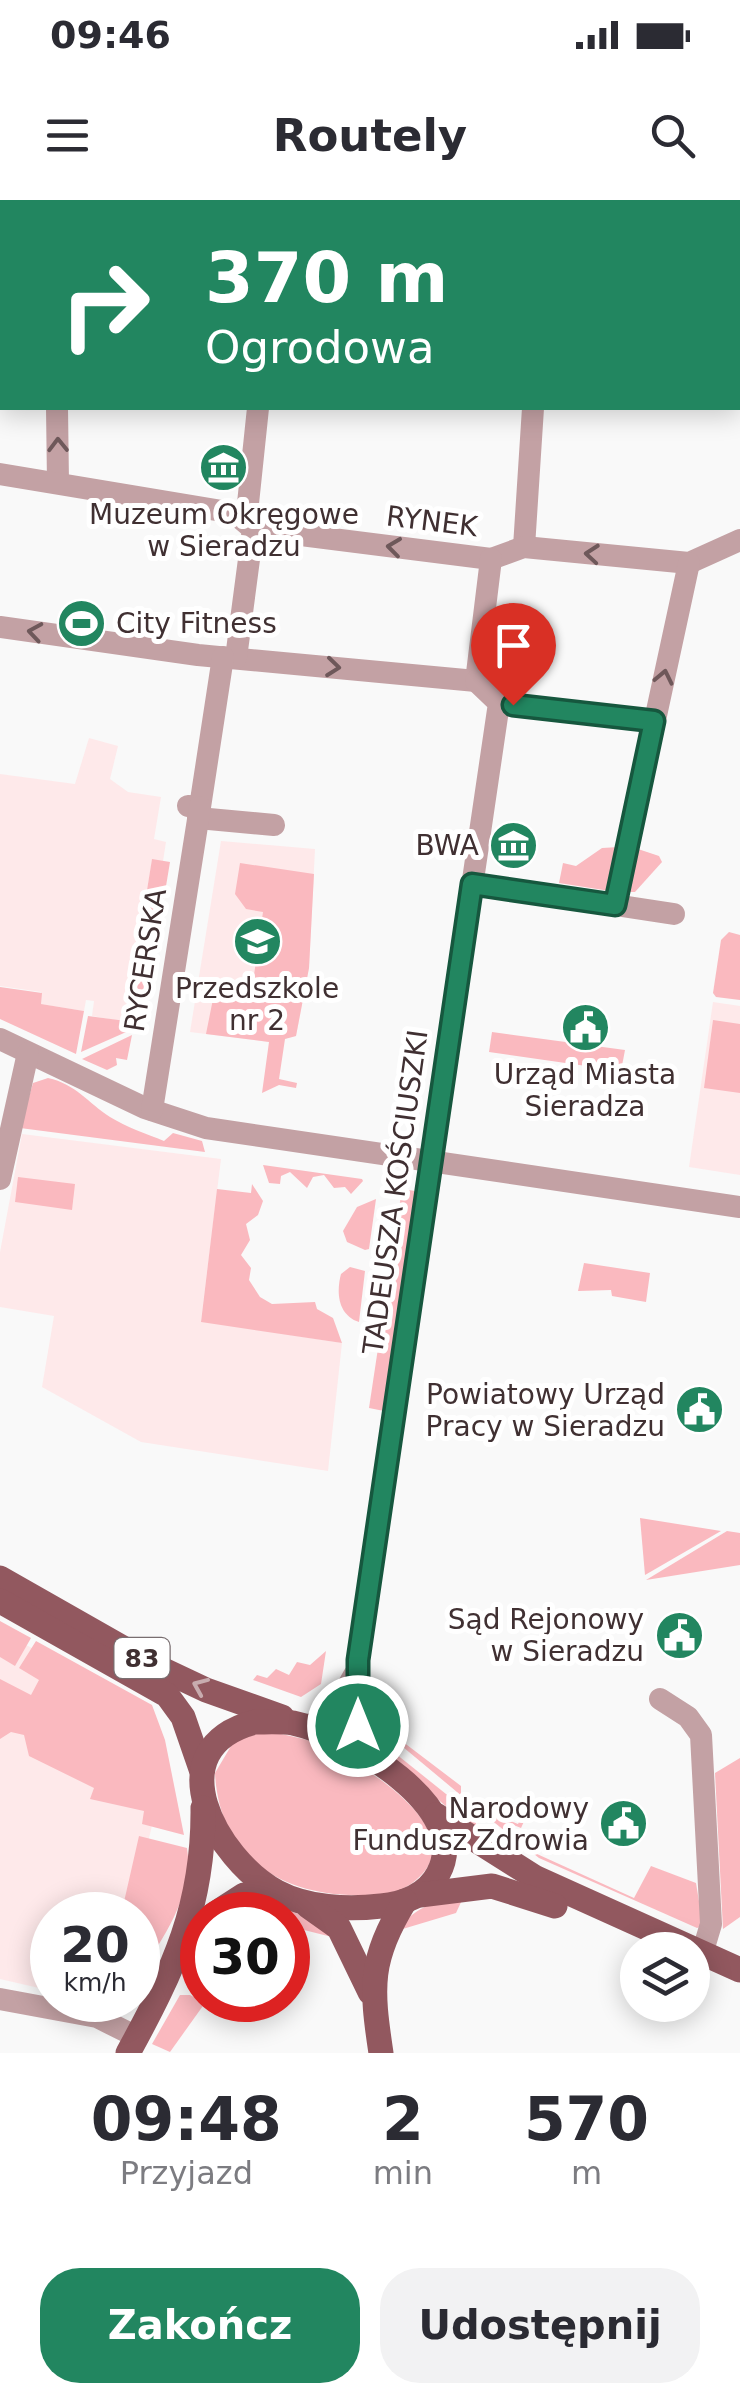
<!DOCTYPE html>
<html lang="pl">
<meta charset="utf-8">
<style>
body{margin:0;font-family:"DejaVu Sans",sans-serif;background:#f2f2f3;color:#2b2b33;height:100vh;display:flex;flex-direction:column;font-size:38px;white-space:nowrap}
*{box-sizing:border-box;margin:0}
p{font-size:32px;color:#7c7c81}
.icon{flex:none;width:55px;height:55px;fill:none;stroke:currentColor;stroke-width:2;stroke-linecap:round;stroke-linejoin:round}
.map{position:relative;height:1853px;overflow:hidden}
.drawer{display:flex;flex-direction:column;background:#fff;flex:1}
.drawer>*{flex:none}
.top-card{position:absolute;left:0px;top:0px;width:740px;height:210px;box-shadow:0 5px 25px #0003;background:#228660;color:#fff;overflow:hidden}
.buttons{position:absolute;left:620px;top:1732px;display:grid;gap:20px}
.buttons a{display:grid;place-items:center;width:90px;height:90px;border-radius:50%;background:#fff;box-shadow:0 5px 25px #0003;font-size:50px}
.speed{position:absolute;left:30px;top:1692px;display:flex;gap:20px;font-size:50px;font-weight:700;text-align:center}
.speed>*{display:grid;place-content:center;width:130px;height:130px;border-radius:50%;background:#fff;box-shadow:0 5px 25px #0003;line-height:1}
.speed small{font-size:25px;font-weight:400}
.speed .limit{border:15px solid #d22;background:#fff;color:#111}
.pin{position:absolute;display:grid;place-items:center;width:85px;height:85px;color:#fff;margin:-102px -42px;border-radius:50% 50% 50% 0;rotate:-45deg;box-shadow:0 0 10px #0007}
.pin .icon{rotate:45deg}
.me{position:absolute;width:110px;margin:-55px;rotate:0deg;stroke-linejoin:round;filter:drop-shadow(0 0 8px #0008)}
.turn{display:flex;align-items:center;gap:35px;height:210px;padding:0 40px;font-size:45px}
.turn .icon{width:130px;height:130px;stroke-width:2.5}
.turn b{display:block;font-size:70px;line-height:85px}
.eta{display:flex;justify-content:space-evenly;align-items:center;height:170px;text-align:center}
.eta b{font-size:60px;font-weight:700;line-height:70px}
.primary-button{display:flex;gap:20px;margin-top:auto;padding:20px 40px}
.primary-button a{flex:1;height:115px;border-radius:40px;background:#228660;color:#fff;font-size:40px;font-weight:700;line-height:115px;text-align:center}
.primary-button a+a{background:#f2f2f3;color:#2b2b33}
.status{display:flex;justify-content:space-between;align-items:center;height:70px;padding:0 50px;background:#fff;direction:ltr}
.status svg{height:28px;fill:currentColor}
header{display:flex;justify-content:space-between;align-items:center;height:130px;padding:0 40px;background:#fff;font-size:45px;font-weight:700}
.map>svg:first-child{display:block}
</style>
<div class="status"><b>09:46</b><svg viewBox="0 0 49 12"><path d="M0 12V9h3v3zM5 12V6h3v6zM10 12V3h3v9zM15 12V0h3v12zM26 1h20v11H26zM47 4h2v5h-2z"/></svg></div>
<header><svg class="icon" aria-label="menu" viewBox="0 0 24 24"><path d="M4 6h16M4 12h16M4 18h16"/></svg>Routely<svg class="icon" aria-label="search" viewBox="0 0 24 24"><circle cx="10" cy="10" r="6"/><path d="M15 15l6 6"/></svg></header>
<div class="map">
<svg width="740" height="1853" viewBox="0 0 740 1853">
<rect width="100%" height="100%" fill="#f9f9f9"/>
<g fill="#fee9ea">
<polygon points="89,538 118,546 110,579 128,592 161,597 154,639 166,642 163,661 152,660 126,822 92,816 94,801 86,800 84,811 40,804 41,792 0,786 0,574 75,584"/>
<polygon points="221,641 315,649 309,768 296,836 270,842 190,832"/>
<polygon points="713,802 740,806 740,975 689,967"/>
<polygon points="22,934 221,959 201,1121 342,1143 328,1271 141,1242 42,1187 54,1116 0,1107 0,1052"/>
<polygon points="0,1431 144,1508 157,1604 131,1715 52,1715 52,1791 0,1779"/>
</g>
<g fill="#fab9bf">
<polygon points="619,647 610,691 559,683 563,663 576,666 602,648"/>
<polygon points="638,649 659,656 662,662 635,692 629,692"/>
<polygon points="152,659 170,662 143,825 134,824 133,829 81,852 88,816 126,821"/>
<polygon points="240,663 314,674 309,768 296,836 285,839 279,879 297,883 296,888 279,885 262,893 269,842 206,834 216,784 252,789 263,712 246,709 235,694"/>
<polygon points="729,732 740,735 740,800 716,797 713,793 721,740"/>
<polygon points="0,787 42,793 41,804 84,811 76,854 0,819"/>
<polygon points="713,820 740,824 740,893 704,888"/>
<polygon points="492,832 625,850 621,871 489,852"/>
<polygon points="132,835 127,860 116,858 117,865 107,870 82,859"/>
<path d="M48 878C76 884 88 903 110 917 126 927 147 934 164 941L173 933 202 941 205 952 20 928 33 883Z"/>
<polygon points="263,965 362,979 363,981 351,994 345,987 334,988 324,975 313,977 307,988 290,972 281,976 280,984 269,983"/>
<polygon points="18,977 75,984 72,1010 15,1002"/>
<polygon points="252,984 263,1001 258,1015 246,1024 250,1040 241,1055 251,1068 249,1080 260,1097 272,1104 315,1102 317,1109 333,1118 342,1143 201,1122 217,989 251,993"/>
<polygon points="402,989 415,991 384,1211 369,1208"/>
<polygon points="376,999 369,1049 365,1050 347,1042 343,1031 357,1007"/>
<polygon points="584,1063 650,1073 646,1102 612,1096 611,1090 578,1091"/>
<path d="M350 1067 365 1071 359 1122C338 1115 336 1093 341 1074Z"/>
<polygon points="640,1318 721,1331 645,1375"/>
<polygon points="727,1331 740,1333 740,1365 646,1380"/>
<polygon points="0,1421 31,1438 15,1466 0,1457"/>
<polygon points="36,1441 152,1505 165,1540 184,1635 142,1624 144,1611 90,1599 94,1588 29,1556 24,1535 11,1532 0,1539 0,1479 31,1495 39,1480 19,1468"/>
<polygon points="326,1451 321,1484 301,1497 253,1480 257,1475 267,1478 276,1469 289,1475 297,1462 310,1465"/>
<polygon points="374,1502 386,1529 461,1586 461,1593 471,1598 469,1602 373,1522"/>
<polygon points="366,1530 476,1618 476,1632 379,1549"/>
<path d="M266 1531C286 1535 306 1538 325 1547 361 1563 475 1631 416 1680 400 1694 380 1695 359 1695 282 1696 219 1657 215 1573L234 1541Z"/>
<polygon points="740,1558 740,1717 723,1729 715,1573"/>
<polygon points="475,1607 518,1624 523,1614 527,1615 521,1628 511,1624 507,1631 538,1648 537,1654 634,1698 651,1666 696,1683 703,1726 697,1728 539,1658"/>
<path d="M139 1636 187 1648C195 1695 161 1741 138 1777V1715H121Z"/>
<path d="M462 1700 456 1713 396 1731C416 1707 431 1701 462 1700Z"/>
<path d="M249 1703C284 1705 312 1717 340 1739L288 1726V1715H265Z"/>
<polygon points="180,1795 190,1795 205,1803 170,1852 152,1844"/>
</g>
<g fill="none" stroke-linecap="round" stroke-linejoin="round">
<g stroke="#c3a1a4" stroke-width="22">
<polyline points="49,0 49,2"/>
<polyline points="521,0 521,2"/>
<polyline points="276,2 276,0"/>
<polyline points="57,208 58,283"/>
<polyline points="0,274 234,313 253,329"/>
<polyline points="253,329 491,359"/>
<polyline points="524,347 533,208"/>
<polyline points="491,359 524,347 689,363 740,340"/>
<polyline points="0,427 198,455 476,481 491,359"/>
<polyline points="236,458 253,329 247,313 258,208"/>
<polyline points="499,503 654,521"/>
<polyline points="188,606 200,607 223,457"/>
<polyline points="198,618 274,625"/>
<polyline points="472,684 615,705 689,363"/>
<polyline points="615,705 674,714"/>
<polyline points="0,839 145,908 206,928 740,1007"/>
<polyline points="152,910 200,607"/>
<polyline points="0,979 28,853"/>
<polyline points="660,1499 688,1517 701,1535 711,1724 702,1754"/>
<polyline points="307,1527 334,1511 354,1475"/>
<polyline points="366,1554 358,1526 358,1462 499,503 476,481"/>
<polyline points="0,1799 97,1817 137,1837"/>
</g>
<g stroke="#92585f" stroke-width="25">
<polyline points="0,1378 153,1465 206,1490 282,1517"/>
<polyline points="0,1401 167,1495 183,1517 201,1569"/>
<path d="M255 1522C267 1522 281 1521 293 1523 346 1534 475 1607 438 1674 427 1695 403 1704 381 1706 347 1710 307 1708 277 1692 216 1659 155 1548 255 1522Z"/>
<polyline points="436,1615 536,1678 740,1770"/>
<polyline points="420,1695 492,1686 555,1706"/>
<polyline points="308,1706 339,1728 370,1792"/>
<polyline points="213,1715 244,1695 281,1695"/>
<path d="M128 1853C174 1769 204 1705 203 1608"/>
<path d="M381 1853C371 1787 369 1759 405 1701"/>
</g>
</g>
<defs><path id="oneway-chevron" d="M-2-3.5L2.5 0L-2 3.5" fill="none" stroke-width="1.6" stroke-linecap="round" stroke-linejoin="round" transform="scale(2.5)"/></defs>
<g stroke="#6e585a">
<use href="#oneway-chevron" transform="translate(58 245) rotate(-91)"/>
<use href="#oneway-chevron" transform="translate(394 347) rotate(-173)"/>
<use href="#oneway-chevron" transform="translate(592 354) rotate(-175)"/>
<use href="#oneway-chevron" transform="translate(35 432) rotate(-171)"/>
<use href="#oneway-chevron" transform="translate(333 467) rotate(6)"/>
<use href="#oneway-chevron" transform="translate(664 477) rotate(-78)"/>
</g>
<use stroke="#c8acaf" href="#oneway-chevron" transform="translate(200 1486) rotate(-157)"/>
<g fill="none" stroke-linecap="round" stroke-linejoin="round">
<defs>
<polyline id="route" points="358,1526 358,1460 472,684 615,705 654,521 513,505"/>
</defs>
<use href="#route" stroke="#16573e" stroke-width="25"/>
<use href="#route" stroke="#228660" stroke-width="18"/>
</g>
<defs>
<symbol id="museum-disc" viewBox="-11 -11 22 22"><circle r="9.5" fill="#228660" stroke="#fff"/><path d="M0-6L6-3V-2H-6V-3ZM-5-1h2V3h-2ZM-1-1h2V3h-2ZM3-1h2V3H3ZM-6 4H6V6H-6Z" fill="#fff"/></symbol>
<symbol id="stadium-disc" viewBox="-11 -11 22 22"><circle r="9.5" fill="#228660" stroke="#fff"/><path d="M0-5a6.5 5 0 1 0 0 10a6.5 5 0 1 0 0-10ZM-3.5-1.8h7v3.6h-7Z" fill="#fff"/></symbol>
<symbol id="school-disc" viewBox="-11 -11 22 22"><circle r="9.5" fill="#228660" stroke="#fff"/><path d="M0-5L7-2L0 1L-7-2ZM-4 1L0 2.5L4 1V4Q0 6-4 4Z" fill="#fff"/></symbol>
<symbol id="civic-disc" viewBox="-11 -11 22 22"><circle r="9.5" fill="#228660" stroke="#fff"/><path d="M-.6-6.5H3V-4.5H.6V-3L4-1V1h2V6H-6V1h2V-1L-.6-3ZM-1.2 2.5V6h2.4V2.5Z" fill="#fff"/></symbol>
</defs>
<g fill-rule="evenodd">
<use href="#museum-disc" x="196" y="240" width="55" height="55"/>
<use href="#stadium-disc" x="54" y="396" width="55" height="55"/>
<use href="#museum-disc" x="486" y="618" width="55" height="55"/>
<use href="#school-disc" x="230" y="714" width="55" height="55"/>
<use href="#civic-disc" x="558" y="800" width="55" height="55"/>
<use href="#civic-disc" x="672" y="1182" width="55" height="55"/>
<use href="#civic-disc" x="652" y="1408" width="55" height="55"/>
<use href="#civic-disc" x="596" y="1596" width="55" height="55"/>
</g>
<g text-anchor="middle" stroke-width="10" stroke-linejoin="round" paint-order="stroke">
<rect fill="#fff" stroke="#796e70" stroke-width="2.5" x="114.5" y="1438" width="55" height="40" rx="8"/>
<g font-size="25" font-weight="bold" fill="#403032">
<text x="142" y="1467">83</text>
</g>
<g font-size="28" fill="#403032" stroke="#fff" text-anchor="end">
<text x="224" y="324" text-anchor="middle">Muzeum Okręgowe<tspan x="224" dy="32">w Sieradzu</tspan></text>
<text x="116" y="433" text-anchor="start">City Fitness</text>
<text x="479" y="655">BWA</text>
<text x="257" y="798" text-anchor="middle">Przedszkole<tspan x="257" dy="32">nr 2</tspan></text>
<text x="585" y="884" text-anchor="middle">Urząd Miasta<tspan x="585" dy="32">Sieradza</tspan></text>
<text x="665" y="1204">Powiatowy Urząd<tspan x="665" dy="32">Pracy w Sieradzu</tspan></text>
<text x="644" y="1429">Sąd Rejonowy<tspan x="644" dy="32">w Sieradzu</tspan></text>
<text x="589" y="1618">Narodowy<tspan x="589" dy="32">Fundusz Zdrowia</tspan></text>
</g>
<g font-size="28" fill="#403032" stroke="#fff">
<text transform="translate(432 321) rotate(7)" y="10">RYNEK</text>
<text transform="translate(145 760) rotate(-81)" y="10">RYCERSKA</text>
<text transform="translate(395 992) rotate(-82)" y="10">TADEUSZA KOŚCIUSZKI</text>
</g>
</g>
</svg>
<div class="buttons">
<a><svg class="icon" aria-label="layers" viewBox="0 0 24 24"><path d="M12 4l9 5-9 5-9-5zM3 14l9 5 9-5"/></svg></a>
</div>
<div class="speed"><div>20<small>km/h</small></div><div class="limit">30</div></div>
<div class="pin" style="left:513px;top:505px;background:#d93025"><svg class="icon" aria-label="arrive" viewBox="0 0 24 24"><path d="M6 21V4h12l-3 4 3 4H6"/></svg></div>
<svg class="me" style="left:358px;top:1526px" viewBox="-20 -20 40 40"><circle r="17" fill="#228660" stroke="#fff" stroke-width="3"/><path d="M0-11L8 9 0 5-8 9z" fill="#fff"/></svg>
<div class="top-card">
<div class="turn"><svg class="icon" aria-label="right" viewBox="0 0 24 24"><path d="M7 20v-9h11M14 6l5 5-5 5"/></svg><div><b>370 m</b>Ogrodowa</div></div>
</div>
</div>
<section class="drawer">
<div class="eta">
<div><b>09:48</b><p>Przyjazd</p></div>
<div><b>2</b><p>min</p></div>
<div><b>570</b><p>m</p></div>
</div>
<div class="primary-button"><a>Zakończ</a><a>Udostępnij</a></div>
</section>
